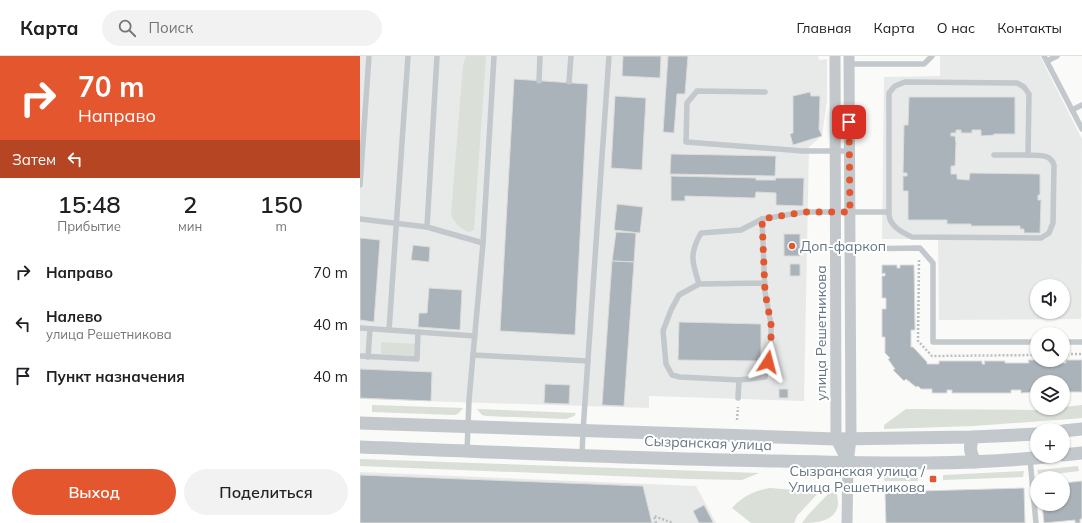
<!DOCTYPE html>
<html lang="ru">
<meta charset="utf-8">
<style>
body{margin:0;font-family:Mulish,sans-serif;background:#f2f2f2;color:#202124;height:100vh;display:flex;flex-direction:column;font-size:15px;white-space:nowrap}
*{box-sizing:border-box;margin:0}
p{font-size:13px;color:#757577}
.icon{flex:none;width:22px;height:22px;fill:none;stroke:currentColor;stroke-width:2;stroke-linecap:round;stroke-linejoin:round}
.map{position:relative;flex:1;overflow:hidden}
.drawer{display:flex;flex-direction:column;background:#fff;width:360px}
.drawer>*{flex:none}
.banner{background:#e4572e;color:#fff;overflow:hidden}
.fabs{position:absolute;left:670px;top:223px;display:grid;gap:8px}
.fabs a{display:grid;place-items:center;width:40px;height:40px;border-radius:50%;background:#fff;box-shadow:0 1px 3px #0004;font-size:20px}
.pin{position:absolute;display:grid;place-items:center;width:34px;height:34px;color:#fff;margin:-17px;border-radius:8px;box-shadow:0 2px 6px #0006}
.me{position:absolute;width:44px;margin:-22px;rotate:9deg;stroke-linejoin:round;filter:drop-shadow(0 0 3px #0008)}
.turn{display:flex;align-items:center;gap:14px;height:84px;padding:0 12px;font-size:18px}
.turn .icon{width:52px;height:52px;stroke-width:2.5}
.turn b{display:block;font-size:28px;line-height:34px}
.then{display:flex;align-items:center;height:38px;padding:0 12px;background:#0003;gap:8px;font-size:15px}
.eta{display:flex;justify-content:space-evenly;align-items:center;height:68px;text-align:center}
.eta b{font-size:24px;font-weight:600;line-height:28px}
.cta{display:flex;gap:8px;margin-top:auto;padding:8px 12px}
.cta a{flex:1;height:46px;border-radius:24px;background:#e4572e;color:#fff;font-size:16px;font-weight:600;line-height:46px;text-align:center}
.cta a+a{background:#f2f2f2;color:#202124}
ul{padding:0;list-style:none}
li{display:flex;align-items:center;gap:12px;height:52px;padding:0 12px}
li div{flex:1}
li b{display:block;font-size:15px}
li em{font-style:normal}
header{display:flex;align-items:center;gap:24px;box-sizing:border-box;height:56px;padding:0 20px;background:#fff;border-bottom:1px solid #e0e0e0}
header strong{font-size:19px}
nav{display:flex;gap:22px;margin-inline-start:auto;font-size:14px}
.search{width:280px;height:36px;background:#f2f2f2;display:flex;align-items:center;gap:10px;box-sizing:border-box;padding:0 14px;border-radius:22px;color:#757577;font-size:15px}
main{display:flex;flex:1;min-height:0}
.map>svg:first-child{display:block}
</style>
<header>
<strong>Карта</strong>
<div class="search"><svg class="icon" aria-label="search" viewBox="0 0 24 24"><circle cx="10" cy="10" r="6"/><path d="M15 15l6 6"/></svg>Поиск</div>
<nav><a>Главная</a><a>Карта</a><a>О нас</a><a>Контакты</a></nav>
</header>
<main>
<section class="drawer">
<div class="banner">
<div class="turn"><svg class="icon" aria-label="right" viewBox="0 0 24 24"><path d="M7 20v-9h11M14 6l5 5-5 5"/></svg><div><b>70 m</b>Направо</div></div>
<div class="then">Затем<svg class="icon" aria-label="left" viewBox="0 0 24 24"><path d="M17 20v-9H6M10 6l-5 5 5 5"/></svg></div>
</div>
<div class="eta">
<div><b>15:48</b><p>Прибытие</p></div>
<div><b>2</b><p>мин</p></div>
<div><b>150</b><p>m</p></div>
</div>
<ul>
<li><svg class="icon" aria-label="right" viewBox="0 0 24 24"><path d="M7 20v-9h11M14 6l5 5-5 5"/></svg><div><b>Направо</b></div><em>70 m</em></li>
<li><svg class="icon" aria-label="left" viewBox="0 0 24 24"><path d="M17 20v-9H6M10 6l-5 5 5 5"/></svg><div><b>Налево</b><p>улица Решетникова</p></div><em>40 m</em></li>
<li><svg class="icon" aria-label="arrive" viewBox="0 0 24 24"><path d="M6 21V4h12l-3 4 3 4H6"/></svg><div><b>Пункт назначения</b></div><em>40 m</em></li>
</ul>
<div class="cta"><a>Выход</a><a>Поделиться</a></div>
</section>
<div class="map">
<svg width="722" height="467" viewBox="0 0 722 467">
<rect width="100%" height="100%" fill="#fafaf8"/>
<g fill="#e8e9e9" fill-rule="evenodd">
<polygon points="0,0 458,0 459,4 467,3 467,44 462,80 449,91 444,345 289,340 289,352 0,343"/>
<path d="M580 0H680L722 83 721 263 579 264 578 183H522L524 21 580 20ZM677 230H703V256H677Z"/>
<polygon points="0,416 336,430 356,467 0,467"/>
</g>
<g fill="#dadfd7">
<path d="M106 0H126L114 174 109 176C100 173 95 167 91 159L103 9Z"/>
<polygon points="21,286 58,288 57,300 21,298"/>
<polygon points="12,349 103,352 98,358 94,359 12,356"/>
<polygon points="722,349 722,362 711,363 613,370 524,373 524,369 546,353 677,354"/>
<polygon points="117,353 216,357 214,360 206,363 126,360 122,359"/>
<polygon points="0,403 399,417 382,424 331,423 0,410"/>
<polygon points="718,410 719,415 679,420 677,414"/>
<polygon points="664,415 663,421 583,424 583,419"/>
<polygon points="558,419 558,425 525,425 522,420"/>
<path d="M410 432 459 436 437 460 434 467H391L372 452C383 440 394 435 410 432Z"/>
<path d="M477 436C477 440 478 445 478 449 475 466 455 467 442 467L448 459 469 437Z"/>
</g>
<g fill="#aab3b9" stroke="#dcdcda">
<polygon points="263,0 301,0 300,22 262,20"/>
<polygon points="308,0 328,0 325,38 317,38 314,77 303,76"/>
<polygon points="154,23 228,28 215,279 140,275"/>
<polygon points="450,36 451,40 460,40 459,73 462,80 433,89 430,78 433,77 433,40"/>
<polygon points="255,40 286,42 282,114 251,112"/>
<polygon points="549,41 655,41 655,78 634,78 634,79 621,80 621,74 612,74 612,77 601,77 601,74 596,74 596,77 591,77 591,80 595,80 596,87 595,110 591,110 591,118 597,118 597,123 609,124 610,117 680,118 680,139 678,139 678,144 681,144 680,177 664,177 664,173 660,173 660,170 611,170 611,168 587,168 587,164 548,164 548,135 543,135 543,120 547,120 547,117 543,117 544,69 548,69"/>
<polygon points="311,98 416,100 415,120 310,118"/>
<polygon points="311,120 396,122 396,124 416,124 415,122 444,122 443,150 416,149 416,137 396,136 395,142 325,140 325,145 311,145"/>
<polygon points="257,148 283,151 280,177 254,174"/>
<polygon points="256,176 276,177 274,206 252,205"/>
<rect x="424" y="178" width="16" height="22"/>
<polygon points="0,182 20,184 14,266 0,264"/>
<polygon points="53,189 70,191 69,206 51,204"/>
<polygon points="252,205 274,206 264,350 242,349"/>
<rect x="430" y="208" width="10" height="12"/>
<polygon points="522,209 537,209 537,212 540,212 540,209 554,209 555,274 551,274 551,291 553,291 567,306 567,308 579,308 579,305 622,305 622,308 625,308 624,305 645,305 645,307 669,307 668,304 698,304 698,307 706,307 706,304 722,304 722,336 703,336 703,326 677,326 677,336 661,337 661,334 651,334 651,337 592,337 592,334 587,334 587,337 572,337 572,333 561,333 558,330 556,331 546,323 544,325 533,314 535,313 528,303 530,302 525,297 525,281 522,281 522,253 526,253 526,242 522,242 522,220 525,220 525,217 522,218"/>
<polygon points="69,232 102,234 100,274 58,271 59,257 67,257"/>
<polygon points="319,266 401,268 401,305 318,304"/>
<polygon points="0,313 72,316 71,345 0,342"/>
<polygon points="185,328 210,329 209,348 184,347"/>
<rect x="419" y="333" width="9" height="9"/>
<polygon points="0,419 283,430 292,467 0,467"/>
<polygon points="722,425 722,463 720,463 720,467 715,467 715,464 684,467 682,448 703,448 703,427"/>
<polygon points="664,432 665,467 526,467 525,436"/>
<polygon points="344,449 352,464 353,467 339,467 333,455"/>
</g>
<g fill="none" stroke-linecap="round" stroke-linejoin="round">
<g stroke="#bbbfc2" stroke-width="2.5" stroke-dasharray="2 2" stroke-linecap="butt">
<polyline points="559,204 558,285 572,300 677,299"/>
<polyline points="703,298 722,298"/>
<polyline points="377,364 378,351"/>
<polyline points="296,467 294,460 313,467"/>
</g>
<g stroke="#c3c8cc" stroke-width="5.5">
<polyline points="684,0 722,73"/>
<polyline points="687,5 697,0"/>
<polyline points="489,8 564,8 572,0"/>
<polyline points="179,25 180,0"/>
<polyline points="209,26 211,0"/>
<polyline points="405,36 337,35 327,47 326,86 443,95 489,95"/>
<polyline points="712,54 722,49"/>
<polyline points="634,99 668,99"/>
<polyline points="0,129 9,0"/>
<polyline points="0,163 67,171 123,187 109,344 107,395"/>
<polyline points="402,163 405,236 411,268 411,291 405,321 379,324 320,321 312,319 306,308 303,275 311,254 319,239 339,228 405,227"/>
<polyline points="67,171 77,0"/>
<polyline points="123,187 134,0"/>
<polyline points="490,193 560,192 573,207 573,286 677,286"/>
<path d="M339 228C332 206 329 198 341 177L381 174 402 163 444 156H529V37L535 30 545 26 657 27 664 31 669 38 668 99C678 100 690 97 694 109L693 167 689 177 681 182 552 181C541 176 528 169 529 156"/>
<polyline points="0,272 115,280"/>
<polyline points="29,274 48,0"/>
<polyline points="703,286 722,286"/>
<polyline points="113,299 228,305"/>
<polyline points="0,300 57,303 58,276"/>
<polyline points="8,301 10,273"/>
<polyline points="378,342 379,324"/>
<polyline points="222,399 223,375 249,0"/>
<polyline points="670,403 676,467"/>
</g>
<g stroke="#c3c8cc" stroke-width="11">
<polyline points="475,0 476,383 488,407"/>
<polyline points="487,467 488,407 491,383 489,0"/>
</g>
<g stroke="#c3c8cc" stroke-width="13">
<polyline points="0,367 476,383 613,381 677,378"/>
<polyline points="703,375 722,373"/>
<path d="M613 381C609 391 610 396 615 406"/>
<path d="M0 391C140 396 280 403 419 405 511 407 604 410 695 400"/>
<polyline points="703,399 722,397"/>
</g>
</g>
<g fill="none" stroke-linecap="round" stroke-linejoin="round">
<polyline stroke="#e4572e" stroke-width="7" stroke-dasharray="0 12.6" points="408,306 411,291 411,268 405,236 402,163 444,156 490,156 489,66"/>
</g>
<g fill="#e4572e" stroke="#fff" stroke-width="1.5">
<circle cx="432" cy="190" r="4"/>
<rect x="569" y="419" width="8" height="8" rx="2"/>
</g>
<g text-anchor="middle" stroke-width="4" stroke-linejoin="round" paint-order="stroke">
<g font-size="14" fill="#657683" stroke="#fff" text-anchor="start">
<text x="440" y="195">Доп-фаркоп</text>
<text x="565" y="420" text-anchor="end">Сызранская улица /<tspan x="565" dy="16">Улица Решетникова</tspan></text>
</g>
<g font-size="14" fill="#657683" stroke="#fff">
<text transform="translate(461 277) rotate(-90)" y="5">улица Решетникова</text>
<text transform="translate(348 387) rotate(2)" y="5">Сызранская улица</text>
</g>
</g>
</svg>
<div class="fabs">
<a><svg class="icon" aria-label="sound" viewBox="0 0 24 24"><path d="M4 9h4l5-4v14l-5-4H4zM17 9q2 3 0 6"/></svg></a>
<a><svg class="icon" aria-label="search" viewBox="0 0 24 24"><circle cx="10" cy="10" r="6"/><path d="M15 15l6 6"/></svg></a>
<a><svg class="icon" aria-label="layers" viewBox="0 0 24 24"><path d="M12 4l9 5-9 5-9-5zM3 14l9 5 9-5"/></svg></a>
<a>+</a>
<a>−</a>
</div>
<div class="pin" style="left:489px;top:66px;background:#d93025"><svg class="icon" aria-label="arrive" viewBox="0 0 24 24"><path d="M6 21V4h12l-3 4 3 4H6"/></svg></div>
<svg class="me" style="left:408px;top:306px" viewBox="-20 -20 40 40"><path d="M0-17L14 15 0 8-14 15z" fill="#e4572e" stroke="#fff" stroke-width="4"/></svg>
</div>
</main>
